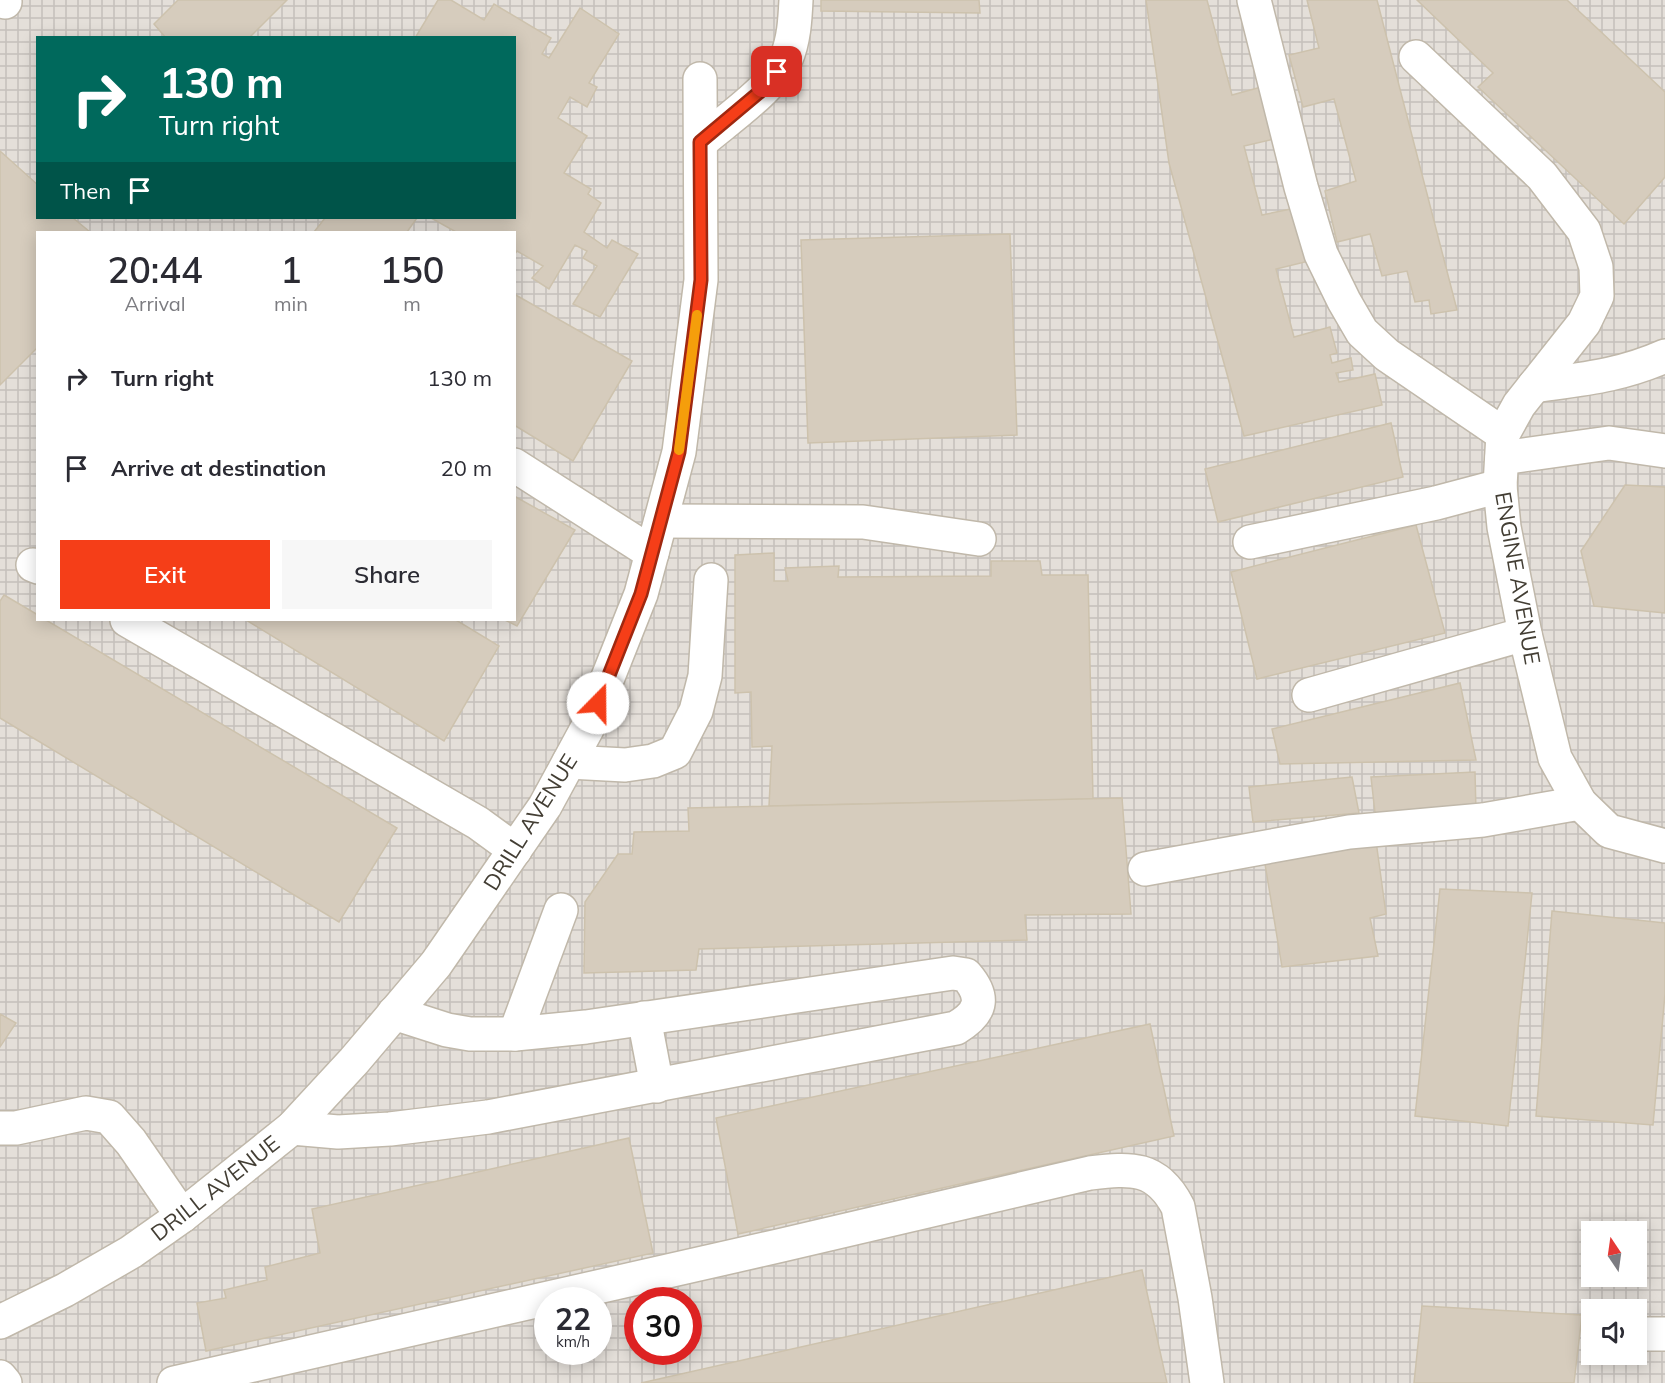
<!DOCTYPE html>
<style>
body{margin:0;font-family:Mulish,sans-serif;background:#f7f7f7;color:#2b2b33;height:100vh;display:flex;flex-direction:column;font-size:22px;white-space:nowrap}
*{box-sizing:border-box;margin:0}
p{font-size:20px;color:#7c7c81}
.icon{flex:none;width:33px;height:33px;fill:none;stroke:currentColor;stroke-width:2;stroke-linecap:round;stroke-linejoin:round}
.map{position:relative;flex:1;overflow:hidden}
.details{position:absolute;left:36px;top:231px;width:480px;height:390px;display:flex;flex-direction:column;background:#fff;border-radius:0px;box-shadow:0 3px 15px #0003}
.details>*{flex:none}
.top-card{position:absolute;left:36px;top:36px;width:480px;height:183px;border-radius:0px;box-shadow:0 3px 15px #0003;background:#00695c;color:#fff;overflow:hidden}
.needle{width:39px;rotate:347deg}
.controls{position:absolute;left:1581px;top:1221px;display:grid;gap:12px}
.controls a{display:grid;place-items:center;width:66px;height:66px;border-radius:0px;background:#fff;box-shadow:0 3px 15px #0003;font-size:30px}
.speed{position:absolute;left:534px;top:1287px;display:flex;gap:12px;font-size:30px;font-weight:700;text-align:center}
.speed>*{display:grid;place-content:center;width:78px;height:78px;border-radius:50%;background:#fff;box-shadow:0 3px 15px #0003;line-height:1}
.speed small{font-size:15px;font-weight:400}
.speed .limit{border:9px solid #d22;background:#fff;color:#111}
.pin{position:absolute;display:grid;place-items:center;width:51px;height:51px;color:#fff;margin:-26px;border-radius:12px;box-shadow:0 3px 9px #0006}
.me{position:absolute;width:66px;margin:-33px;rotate:22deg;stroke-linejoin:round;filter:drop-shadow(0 0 4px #0008)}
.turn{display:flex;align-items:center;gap:21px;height:126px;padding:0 24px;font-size:27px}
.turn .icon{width:78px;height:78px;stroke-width:2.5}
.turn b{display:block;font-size:42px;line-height:51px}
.then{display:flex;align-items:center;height:57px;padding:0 24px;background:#0003;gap:12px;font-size:22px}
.eta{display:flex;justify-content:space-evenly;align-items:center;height:102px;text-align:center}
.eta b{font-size:36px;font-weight:600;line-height:42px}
.cta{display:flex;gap:12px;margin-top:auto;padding:12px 24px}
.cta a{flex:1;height:69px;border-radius:0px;background:#f53e18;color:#fff;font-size:24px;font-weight:600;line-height:69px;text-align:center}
.cta a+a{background:#f7f7f7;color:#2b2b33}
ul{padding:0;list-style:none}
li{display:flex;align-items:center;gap:18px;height:90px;padding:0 24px}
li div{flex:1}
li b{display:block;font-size:22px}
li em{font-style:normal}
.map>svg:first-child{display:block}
</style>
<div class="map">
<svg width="1665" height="1383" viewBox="0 0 1665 1383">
<defs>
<pattern id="industrial-grid" width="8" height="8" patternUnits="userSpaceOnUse" patternTransform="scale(1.5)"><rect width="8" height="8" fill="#e4dfd9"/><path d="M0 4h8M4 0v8" fill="none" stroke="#c5c0bb"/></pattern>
</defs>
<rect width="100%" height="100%" fill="#f2eee4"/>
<path fill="url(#industrial-grid)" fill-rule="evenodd" d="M0 0H1665V1383H0ZM38 38H514V218H38ZM38 232H514V620H38ZM1592 1232H1636V1276H1592ZM548 1300H598V1352H548ZM638 1300H688V1352H638ZM1592 1310H1636V1354H1592Z"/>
<g fill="#d6ccbd" stroke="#cdc2ad" stroke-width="1.5">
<polygon points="178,0 287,0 249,38 166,38 154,24"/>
<polygon points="438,0 451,0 484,20 494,4 551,38 542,54 549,58 580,8 619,34 589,83 597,87 587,107 570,97 558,118 587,136 564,173 591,189 588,194 601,203 584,232 607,248 612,240 638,254 600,317 573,304 597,266 583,258 587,251 575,245 549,289 532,278 543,266 517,251 514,255 514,232 456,232 431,218 514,218 514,38 415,38"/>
<polygon points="821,0 979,0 980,13 821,11"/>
<polygon points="1146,0 1207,0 1232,95 1265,86 1278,138 1244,146 1262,215 1296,208 1309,261 1276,269 1294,337 1330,327 1337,353 1330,355 1332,363 1351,358 1353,370 1336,373 1339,382 1375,374 1382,405 1244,436 1169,163"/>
<polygon points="1307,0 1377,0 1457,310 1431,314 1429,300 1415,302 1407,271 1382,276 1370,234 1337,242 1325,191 1356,181 1334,99 1303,107 1289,55 1319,48"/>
<polygon points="1417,0 1567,0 1665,92 1665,177 1624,224 1478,87 1493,73"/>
<polygon points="0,151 38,185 38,218 73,218 90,232 38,232 38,347 0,385"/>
<polygon points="325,218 417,218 407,232 314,232"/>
<polygon points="1010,234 1017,435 808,443 801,240"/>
<polygon points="514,294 632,361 573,461 514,425"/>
<polygon points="1391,423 1403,477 1218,522 1205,469"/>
<polygon points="1625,485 1665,487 1665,613 1594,606 1581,551"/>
<polygon points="514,496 575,530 517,626 505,620 514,620"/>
<polygon points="1416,525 1445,633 1257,679 1231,572"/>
<polygon points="774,553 774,581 788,581 785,568 839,566 838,577 991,576 991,561 1040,561 1042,575 1088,575 1093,799 769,806 772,746 752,747 751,692 735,693 735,555"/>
<polygon points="4,595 38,615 38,620 46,620 397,828 339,922 0,718 0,601"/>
<polygon points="246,620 456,620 499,646 444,741"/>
<polygon points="1460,683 1476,760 1280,764 1272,729"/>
<polygon points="1475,772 1476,812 1375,813 1371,777"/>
<polygon points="1352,777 1359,813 1253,822 1249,787"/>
<polygon points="1122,798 1131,914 1025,915 1027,940 699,949 696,970 584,973 585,902 618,854 632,854 634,832 689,831 688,808"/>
<polygon points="1376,841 1386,914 1370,918 1378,956 1282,967 1264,858"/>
<polygon points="1440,889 1532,893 1508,1126 1415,1116"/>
<polygon points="1552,911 1665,923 1665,994 1653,1125 1536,1116"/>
<polygon points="0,1014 16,1023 0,1047"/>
<polygon points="1150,1024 1174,1136 738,1234 716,1118"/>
<polygon points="629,1138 653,1253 206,1351 197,1303 226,1298 224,1290 267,1280 265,1267 320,1253 312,1209"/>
<polygon points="1142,1270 1167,1383 641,1383"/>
<polygon points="1422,1306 1582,1315 1574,1383 1414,1383"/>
</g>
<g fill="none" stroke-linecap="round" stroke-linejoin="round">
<defs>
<g id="minor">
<polyline points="3,0 5,2"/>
<polyline points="1254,0 1301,187 1321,254 1344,301 1362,332 1387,355 1503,434"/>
<polyline points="1416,57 1542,176 1584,231 1596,267 1597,296 1584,323 1519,405 1503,434 1500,486 1504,527 1525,634 1555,758 1580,803 1609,831 1665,846"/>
<path d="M701 142C724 122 775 87 786 59 794 40 795 20 796 0"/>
<path d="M1534 386C1582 379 1620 376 1665 356"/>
<polyline points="1502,458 1609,443 1665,451"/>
<polyline points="514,465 652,553"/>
<polyline points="661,521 863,522 979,539"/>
<polyline points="1250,542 1436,503 1500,486"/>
<polyline points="33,565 38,567"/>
<polyline points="127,620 478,823 515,850"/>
<polyline points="1309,695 1525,634"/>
<polyline points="569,762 625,765 653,761 675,752 696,711 705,676 711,580"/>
<polyline points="1145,869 1349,832 1483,820 1580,803"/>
<polyline points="644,1018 657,1086"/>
<polyline points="515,1034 561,910"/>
<polyline points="0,1128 16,1128 86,1113 109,1117 131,1142 182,1216"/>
<path d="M292 1128 338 1132 390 1129 488 1117 956 1028C981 1013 986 998 966 975L953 973 586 1027 515 1034H470L447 1030 394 1013"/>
<polyline points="0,1322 65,1290 131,1252 182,1216 292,1128 354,1061 436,964 545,806 589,725 641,594 679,452 701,280 700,79"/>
<polyline points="1639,1334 1665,1334"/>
<polyline points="0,1377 5,1383"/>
<path d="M174 1383 778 1246 1090 1173C1131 1168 1157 1166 1178 1207L1195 1298 1207 1383"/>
</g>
</defs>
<use href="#minor" stroke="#c0b8aa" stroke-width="36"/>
<use href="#minor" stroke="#fff" stroke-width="33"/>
</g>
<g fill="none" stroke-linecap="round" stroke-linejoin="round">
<defs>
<polyline id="route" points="598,703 641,594 679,452 701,280 700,142 769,84 777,72"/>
</defs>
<use href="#route" stroke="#9f2810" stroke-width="15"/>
<use href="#route" stroke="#f53e18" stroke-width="10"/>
<polyline stroke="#f59e0b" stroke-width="10" points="679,450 697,315"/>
</g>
<g text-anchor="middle" stroke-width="4.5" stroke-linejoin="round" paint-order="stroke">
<g font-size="22" fill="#433e34" stroke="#fff">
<text transform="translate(1518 578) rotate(80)" y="8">ENGINE AVENUE</text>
<text transform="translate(530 822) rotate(-58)" y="8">DRILL AVENUE</text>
<text transform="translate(215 1188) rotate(-38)" y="8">DRILL AVENUE</text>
</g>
</g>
</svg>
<div class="controls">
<a><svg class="needle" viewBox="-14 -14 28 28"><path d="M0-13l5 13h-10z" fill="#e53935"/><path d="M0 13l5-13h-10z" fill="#7c7c81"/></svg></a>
<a><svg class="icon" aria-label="sound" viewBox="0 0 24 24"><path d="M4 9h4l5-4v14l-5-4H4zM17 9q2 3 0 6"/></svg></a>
</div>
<div class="speed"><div>22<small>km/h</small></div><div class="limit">30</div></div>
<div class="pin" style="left:777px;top:72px;background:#d93025"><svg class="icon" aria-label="arrive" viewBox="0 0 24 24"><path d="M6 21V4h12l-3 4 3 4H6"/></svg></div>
<svg class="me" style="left:598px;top:703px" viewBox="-20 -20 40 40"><circle r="19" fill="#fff"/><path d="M0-13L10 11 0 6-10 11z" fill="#f53e18"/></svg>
<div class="top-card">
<div class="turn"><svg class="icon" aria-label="right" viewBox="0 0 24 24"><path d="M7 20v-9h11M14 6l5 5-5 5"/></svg><div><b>130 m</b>Turn right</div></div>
<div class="then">Then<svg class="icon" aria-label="arrive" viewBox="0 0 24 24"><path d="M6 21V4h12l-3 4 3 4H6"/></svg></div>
</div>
<section class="details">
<div class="eta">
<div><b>20:44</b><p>Arrival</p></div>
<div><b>1</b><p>min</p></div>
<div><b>150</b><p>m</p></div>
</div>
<ul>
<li><svg class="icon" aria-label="right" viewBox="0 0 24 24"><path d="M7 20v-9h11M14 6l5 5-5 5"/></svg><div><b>Turn right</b></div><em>130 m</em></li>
<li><svg class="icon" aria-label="arrive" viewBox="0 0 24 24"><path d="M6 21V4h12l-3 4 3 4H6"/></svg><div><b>Arrive at destination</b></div><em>20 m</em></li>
</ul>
<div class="cta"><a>Exit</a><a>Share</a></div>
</section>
</div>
